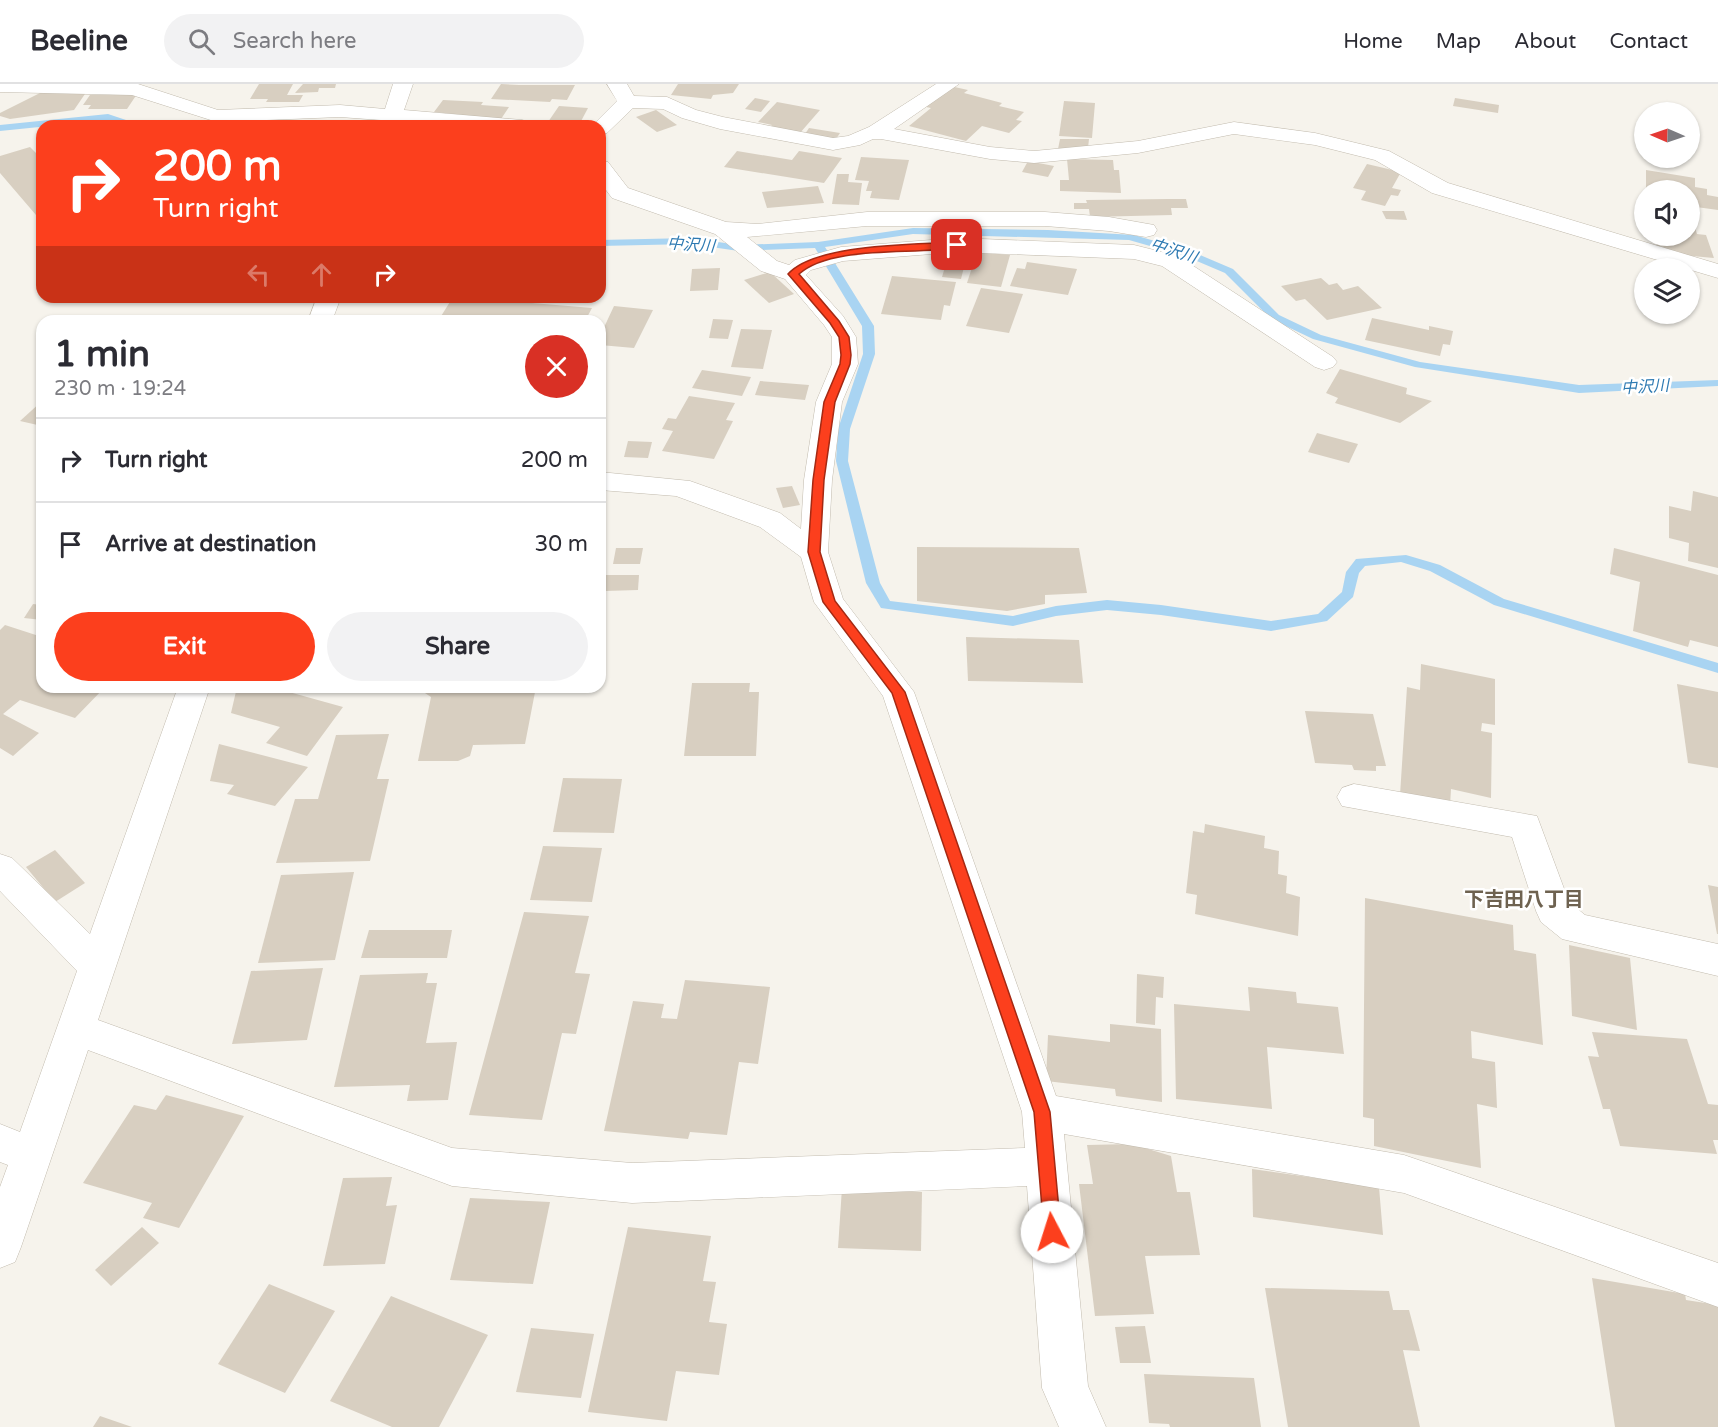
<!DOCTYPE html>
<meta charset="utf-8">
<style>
body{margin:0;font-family:"Varela Round","Noto Sans JP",sans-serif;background:#f2f2f3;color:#2b2b33;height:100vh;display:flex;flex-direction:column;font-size:22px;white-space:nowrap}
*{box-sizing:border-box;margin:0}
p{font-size:20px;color:#7c7c81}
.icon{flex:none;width:33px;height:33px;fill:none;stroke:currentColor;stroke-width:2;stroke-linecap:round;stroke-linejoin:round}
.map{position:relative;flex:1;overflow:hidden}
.sheet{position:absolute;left:36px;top:231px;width:570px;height:378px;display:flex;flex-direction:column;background:#fff;border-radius:18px;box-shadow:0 2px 4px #0004}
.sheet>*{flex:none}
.guide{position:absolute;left:36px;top:36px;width:570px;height:183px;border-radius:18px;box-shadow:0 2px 4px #0004;background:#fc3f1d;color:#fff;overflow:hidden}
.needle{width:39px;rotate:272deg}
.buttons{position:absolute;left:1634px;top:18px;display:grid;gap:12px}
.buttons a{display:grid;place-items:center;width:66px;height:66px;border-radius:50%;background:#fff;box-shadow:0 2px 4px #0004;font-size:30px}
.pin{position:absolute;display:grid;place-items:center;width:51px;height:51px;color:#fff;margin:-26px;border-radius:12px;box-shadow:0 3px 9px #0006}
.me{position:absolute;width:66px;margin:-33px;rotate:355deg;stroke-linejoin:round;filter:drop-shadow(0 0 4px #0008)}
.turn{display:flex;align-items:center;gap:21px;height:126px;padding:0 18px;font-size:27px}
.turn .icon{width:78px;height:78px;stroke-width:2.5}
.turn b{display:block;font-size:42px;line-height:51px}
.lanes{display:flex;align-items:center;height:57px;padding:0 18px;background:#0003;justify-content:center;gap:30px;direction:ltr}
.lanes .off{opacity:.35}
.round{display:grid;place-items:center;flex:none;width:63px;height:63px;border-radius:32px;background:#f2f2f3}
.summary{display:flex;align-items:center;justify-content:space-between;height:102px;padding:0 18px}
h1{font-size:36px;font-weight:700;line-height:45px}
.primary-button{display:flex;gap:12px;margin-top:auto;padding:12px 18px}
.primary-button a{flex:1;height:69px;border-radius:36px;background:#fc3f1d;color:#fff;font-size:24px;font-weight:700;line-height:69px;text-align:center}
.primary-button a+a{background:#f2f2f3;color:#2b2b33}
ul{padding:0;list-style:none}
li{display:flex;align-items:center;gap:18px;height:84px;padding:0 18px;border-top:2px solid #e1e1e2}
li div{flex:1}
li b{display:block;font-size:22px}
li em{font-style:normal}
header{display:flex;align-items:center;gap:36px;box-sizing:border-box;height:84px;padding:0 30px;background:#fff;border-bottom:2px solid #e1e1e2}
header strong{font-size:28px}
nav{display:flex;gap:33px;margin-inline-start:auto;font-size:21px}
.search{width:420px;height:54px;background:#f2f2f3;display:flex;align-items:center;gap:15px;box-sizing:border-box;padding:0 21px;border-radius:33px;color:#7c7c81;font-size:22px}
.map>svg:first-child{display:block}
</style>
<header>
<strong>Beeline</strong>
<div class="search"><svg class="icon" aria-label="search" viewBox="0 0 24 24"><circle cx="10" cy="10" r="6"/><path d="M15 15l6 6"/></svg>Search here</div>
<nav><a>Home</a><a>Map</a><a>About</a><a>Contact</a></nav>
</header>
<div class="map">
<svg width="1718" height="1343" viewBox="0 0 1718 1343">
<rect width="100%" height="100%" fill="#f6f3ec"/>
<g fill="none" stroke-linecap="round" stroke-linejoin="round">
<g fill="#a9d4f2" fill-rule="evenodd">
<polygon points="108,30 144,42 129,42 108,36 0,47 0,41"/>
<polygon points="913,144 1048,146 1134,151 1193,168 1233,185 1279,231 1321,251 1420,278 1579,301 1718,296 1718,302 1579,309 1415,283 1313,255 1271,235 1225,189 1185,172 1129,156 913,150 825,163 874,242 875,270 850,345 848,377 880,499 890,517 1013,532 1056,522 1107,516 1161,521 1271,537 1318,530 1342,508 1346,488 1356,475 1406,471 1440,481 1504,515 1718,579 1718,589 1494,521 1430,487 1401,478 1365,482 1359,489 1353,513 1327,537 1271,547 1161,531 1107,526 1056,532 1013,542 881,524 866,499 836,377 838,345 863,270 862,242 815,164 739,167 690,160 600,162 600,156 690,154 739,161 818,158"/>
</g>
</g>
<g fill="#d8cfc1">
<polygon points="259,0 293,0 287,11 303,11 299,18 266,18 268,15 250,15"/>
<polygon points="303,0 336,0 335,4 319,4 318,8 295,9"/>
<polygon points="501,0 519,1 575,1 567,16 552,15 550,18 491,15"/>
<polygon points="678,0 739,0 733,9 713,11 711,15 671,11"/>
<polygon points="950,2 968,6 964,9 1002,19 999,22 1024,28 1016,36 1022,37 1009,49 982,42 966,57 909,42 931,24 926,23"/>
<polygon points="87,7 74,26 10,35 0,32 0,29 42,8"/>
<polygon points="137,10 127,25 88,25 91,21 83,21 90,11"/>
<polygon points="755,14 770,17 761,28 745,25"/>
<polygon points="1455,14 1499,21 1498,29 1453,22"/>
<polygon points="443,16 483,18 481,21 509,23 501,35 434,28"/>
<polygon points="1064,17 1095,19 1092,54 1059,52"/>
<polygon points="777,18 820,26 800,49 770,43 772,41 758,38"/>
<polygon points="559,22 588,24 579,41 548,38"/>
<polygon points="656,26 677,41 657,48 636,33"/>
<polygon points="809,44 840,49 836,55 805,50"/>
<polygon points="1060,55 1089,55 1088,64 1058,65"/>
<polygon points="30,63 38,71 42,70 42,138 0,89 0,72"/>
<polygon points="737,67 792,76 799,67 842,74 824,99 724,83"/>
<polygon points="861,73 909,76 899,116 870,114 872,107 866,107 869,97 855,96"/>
<polygon points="1067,75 1113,76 1114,86 1119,86 1121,109 1060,107 1060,96 1069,96"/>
<polygon points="1028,77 1054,82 1048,93 1022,88"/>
<polygon points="1367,80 1401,88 1392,104 1401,106 1398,112 1391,111 1385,122 1361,116 1366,107 1353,104"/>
<polygon points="1646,86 1695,94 1695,103 1707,105 1707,111 1718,113 1718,126 1689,122 1689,106 1646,106"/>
<polygon points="837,90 849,90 848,98 862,99 859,121 832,120"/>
<polygon points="818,102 824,119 767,124 762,108"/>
<polygon points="1168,115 1186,115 1188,124 1171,124 1172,131 1090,133 1089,125 1074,125 1074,119 1087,119 1086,116"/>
<polygon points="1382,127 1404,127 1407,136 1386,135"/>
<polygon points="1689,136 1693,137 1697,150 1706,151 1714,174 1681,171 1680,168 1665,167 1664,163 1657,162 1654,152 1689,152"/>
<polygon points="977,168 1010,171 1001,203 967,199"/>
<polygon points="947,176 965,179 961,195 942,193"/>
<polygon points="1027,178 1077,185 1068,211 1010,202 1017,184 1025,185"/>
<polygon points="720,184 718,206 690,207 692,185"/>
<polygon points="770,188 794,210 769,219 744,196"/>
<polygon points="892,192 956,198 950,222 944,221 941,236 881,230"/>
<polygon points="1321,194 1329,201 1337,199 1343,206 1358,202 1382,224 1327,236 1305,215 1296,217 1281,202"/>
<polygon points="981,204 1023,210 1009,249 966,242"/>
<polygon points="453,213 459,213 592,224 585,237 438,237"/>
<polygon points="614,222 653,226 634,264 600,261 600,252"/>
<polygon points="1372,234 1429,246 1429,242 1453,247 1450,261 1443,260 1440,272 1365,256"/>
<polygon points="713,235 733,236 728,255 709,254"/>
<polygon points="741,245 772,246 763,285 731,283"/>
<polygon points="1340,285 1407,304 1406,310 1432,317 1400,339 1335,319 1338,314 1326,309"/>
<polygon points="702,286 751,293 742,312 692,304"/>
<polygon points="760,297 809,301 805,316 755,311"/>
<polygon points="689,312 735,319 726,336 733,337 714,375 662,367 673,347 662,345 668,334 676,335"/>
<polygon points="42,317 42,342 20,337"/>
<polygon points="1317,349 1358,360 1349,379 1308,368"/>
<polygon points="628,357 652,358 648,374 624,373"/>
<polygon points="792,402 800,421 783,424 776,404"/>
<polygon points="1693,407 1718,413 1718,484 1688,477 1689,459 1669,454 1669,422 1691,427"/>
<polygon points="917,463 1079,464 1087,509 1045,511 1045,520 1007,527 917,517"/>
<polygon points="616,464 643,464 640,480 613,480"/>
<polygon points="1614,464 1718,491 1718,563 1690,556 1688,563 1633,547 1640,498 1610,490"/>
<polygon points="606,491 639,491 638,506 605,507"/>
<polygon points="33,520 42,521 42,536 24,534"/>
<polygon points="5,541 42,553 42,603 105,603 75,634 20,616 3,630 39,649 13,672 0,664 0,546"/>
<polygon points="966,553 1079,556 1083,599 968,597"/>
<polygon points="1421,580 1495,595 1495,641 1482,639 1481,647 1492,649 1491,714 1451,705 1450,722 1400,711 1407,603 1420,606"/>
<polygon points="692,599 750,599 749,608 759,608 756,672 684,672"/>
<polygon points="1677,600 1718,608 1718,684 1688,679"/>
<polygon points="237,603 271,603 343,623 307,672 266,659 280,643 231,629"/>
<polygon points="324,603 350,603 346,609"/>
<polygon points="423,603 536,603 525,660 473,661 470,672 458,677 418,677 431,613 422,607"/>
<polygon points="1305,627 1373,630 1386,682 1376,682 1376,687 1354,686 1352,681 1315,679"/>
<polygon points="389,650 377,695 389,695 370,777 276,779 295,715 318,715 336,651"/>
<polygon points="219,660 308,683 275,722 227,710 234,701 210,697"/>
<polygon points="563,694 622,695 614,749 553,748"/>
<polygon points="1205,740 1265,752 1264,764 1279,767 1278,790 1287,792 1286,809 1300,813 1298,852 1195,830 1197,811 1186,809 1193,747 1204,749"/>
<polygon points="543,762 602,764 592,818 530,816"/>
<polygon points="55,766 85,799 55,818 26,783"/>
<polygon points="354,788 335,876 258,879 281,791"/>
<polygon points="1708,801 1718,803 1718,850 1717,850"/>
<polygon points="1365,814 1513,841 1514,866 1536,870 1543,961 1471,947 1472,974 1495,978 1497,1024 1477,1020 1481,1084 1374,1062 1374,1035 1363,1033"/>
<polygon points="524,828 589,832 575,889 590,890 576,950 562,949 542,1036 469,1031"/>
<polygon points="369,846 452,846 447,874 361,874"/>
<polygon points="1569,861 1630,874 1637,946 1572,932"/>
<polygon points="323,884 307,956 232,960 251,887"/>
<polygon points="428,889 426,899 437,899 426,959 457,958 448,1016 407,1017 410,1001 334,1003 360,891"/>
<polygon points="1137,890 1164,893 1163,914 1156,913 1155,941 1136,939"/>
<polygon points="685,896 770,903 758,980 739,978 727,1051 690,1048 688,1055 604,1047 633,917 664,920 661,934 677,935"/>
<polygon points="1248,903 1296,908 1297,919 1338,923 1344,970 1267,963 1272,1025 1176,1015 1174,920 1250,927"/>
<polygon points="1110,940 1161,945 1162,1018 1116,1012 1115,1005 1046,997 1048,951 1110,958"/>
<polygon points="1592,948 1687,955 1708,1020 1718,1021 1718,1056 1713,1056 1717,1070 1620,1062 1610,1025 1603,1025 1588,972 1599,973"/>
<polygon points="166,1011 244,1032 179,1144 143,1134 152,1119 83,1099 134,1021 156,1026"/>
<polygon points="1132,1060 1171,1072 1177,1108 1190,1108 1200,1171 1145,1172 1154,1230 1095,1232 1079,1100 1093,1100 1087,1061"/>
<polygon points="1252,1085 1379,1103 1383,1151 1253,1133"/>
<polygon points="392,1093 386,1122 397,1121 385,1180 323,1182 343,1094"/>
<polygon points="842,1104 922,1108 921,1167 838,1164"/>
<polygon points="470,1114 550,1118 533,1200 450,1196"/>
<polygon points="142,1143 159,1159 111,1202 95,1186"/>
<polygon points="628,1143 711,1152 703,1197 716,1198 709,1238 727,1240 719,1291 676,1287 667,1337 588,1328"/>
<polygon points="1592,1194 1685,1210 1686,1216 1718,1221 1718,1343 1615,1343"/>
<polygon points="269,1200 335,1227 285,1309 218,1280"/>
<polygon points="1265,1204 1389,1207 1393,1226 1409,1226 1420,1267 1403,1266 1420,1343 1288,1343"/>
<polygon points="391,1212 488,1251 439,1343 392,1343 330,1317"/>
<polygon points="1145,1242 1151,1279 1120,1279 1115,1243"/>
<polygon points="531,1244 594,1250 581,1314 516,1308"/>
<polygon points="1144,1290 1254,1294 1261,1343 1170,1343 1169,1340 1149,1339"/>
<polygon points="100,1332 132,1343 93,1343"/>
</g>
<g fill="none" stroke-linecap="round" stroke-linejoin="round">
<defs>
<g id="minor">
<polygon points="0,0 138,0 218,26 340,21 385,25 393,0 413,0 404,26 522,36 529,38 532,42 448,42 401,38 399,42 379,42 381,36 340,33 217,38 132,11 0,8"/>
<polygon points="607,0 627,0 634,12 667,13 696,26 723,33 833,54 848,52 869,43 936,0 959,0 894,45 990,63 1034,67 1138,57 1234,38 1315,49 1389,67 1448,99 1718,180 1718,194 1432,109 1375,76 1315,61 1234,50 1138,69 1034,79 990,75 881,55 873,55 860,61 833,66 720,45 682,34 663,25 633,24 607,49 600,51 600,42 592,42 617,17"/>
<polygon points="600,77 608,78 628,104 726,138 758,140 867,128 1045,128 1109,133 1154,141 1157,146 1154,151 1146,153 1109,147 1045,142 867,142 747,153 777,177 789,181 795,176 841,163 957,154 1134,161 1178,172 1333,273 1337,278 1333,283 1324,286 1315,283 1162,182 1134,175 957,168 843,177 811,186 806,191 843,232 856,253 858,280 842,318 832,396 828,468 843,515 914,608 1056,1012 1404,1071 1718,1179 1718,1223 1404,1109 1064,1050 1088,1302 1106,1343 1059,1343 1042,1304 1027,1102 632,1119 452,1102 88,966 21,1163 15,1178 0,1184 0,1103 8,1081 0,1078 0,1040 20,1048 77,887 0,807 0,770 12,774 90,850 178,603 210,603 98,936 452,1064 632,1079 1025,1064 1022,1028 883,612 814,518 801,473 760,443 676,412 600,406 600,388 690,397 780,429 801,445 804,396 816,318 832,280 832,253 824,241 785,195 761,187 715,150 612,114 600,98"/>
<polygon points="317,213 341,213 332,237 308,237"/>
<polygon points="1354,700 1537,732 1569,818 1585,831 1718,860 1718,892 1562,855 1541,838 1536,827 1512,753 1342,722 1337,713 1342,704"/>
</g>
</defs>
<use href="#minor" stroke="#c2bbae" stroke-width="1"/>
<use href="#minor" fill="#fff" fill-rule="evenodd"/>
</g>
<path fill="#fc3f1d" stroke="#a42913" stroke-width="1.5" d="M957 158 960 159V163C916 172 833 160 799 190L839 237 849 253 851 271 850 280 835 318 824 396 820 468 835 517 905 608 1050 1028 1061 1148 1059 1154 1052 1157 1046 1154 1044 1148 1034 1028 892 609 823 518 808 468 813 396 824 318 840 280 841 271 839 253 830 239 788 190C816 159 916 161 957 158Z"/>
<g text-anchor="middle" stroke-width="5" stroke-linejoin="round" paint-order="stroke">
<g font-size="16" font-style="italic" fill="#2e7ab2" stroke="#fff">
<text transform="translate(691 160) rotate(4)" y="6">中沢川</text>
<text transform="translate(1174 166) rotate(18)" y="6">中沢川</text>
<text transform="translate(1645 302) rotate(-3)" y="6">中沢川</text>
</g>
<g font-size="20" font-weight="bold" fill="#6e6250" stroke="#fff">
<text x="1524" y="822">下吉田八丁目</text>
</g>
</g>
</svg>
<div class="buttons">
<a><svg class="needle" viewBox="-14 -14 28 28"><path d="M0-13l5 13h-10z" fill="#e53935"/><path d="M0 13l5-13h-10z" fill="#7c7c81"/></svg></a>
<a><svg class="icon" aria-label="sound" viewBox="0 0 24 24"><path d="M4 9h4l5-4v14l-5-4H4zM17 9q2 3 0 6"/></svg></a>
<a><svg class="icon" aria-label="layers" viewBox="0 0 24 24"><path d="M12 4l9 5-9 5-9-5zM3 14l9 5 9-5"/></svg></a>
</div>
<div class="pin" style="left:957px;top:161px;background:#d93025"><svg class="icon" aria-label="arrive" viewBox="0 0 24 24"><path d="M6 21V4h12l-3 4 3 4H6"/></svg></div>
<svg class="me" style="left:1052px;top:1148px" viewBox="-20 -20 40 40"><circle r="19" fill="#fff"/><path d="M0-13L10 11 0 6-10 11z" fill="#fc3f1d"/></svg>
<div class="guide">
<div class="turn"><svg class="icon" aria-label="right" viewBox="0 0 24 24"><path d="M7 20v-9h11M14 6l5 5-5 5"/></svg><div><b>200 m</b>Turn right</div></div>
<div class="lanes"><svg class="icon off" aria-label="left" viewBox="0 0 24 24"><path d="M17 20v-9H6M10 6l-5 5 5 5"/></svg><svg class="icon off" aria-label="ahead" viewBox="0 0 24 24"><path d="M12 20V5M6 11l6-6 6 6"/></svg><svg class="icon" aria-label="right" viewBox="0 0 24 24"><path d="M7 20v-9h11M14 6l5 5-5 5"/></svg></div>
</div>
<section class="sheet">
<div class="summary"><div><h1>1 min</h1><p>230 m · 19:24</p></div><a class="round" style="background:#d93025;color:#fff"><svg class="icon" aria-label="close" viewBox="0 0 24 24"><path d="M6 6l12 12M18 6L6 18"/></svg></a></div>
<ul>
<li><svg class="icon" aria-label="right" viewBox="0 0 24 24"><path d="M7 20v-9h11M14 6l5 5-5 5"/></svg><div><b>Turn right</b></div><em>200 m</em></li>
<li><svg class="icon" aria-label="arrive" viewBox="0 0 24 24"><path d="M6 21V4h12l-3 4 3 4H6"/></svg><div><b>Arrive at destination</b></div><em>30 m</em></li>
</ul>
<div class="primary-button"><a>Exit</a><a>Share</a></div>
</section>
</div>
